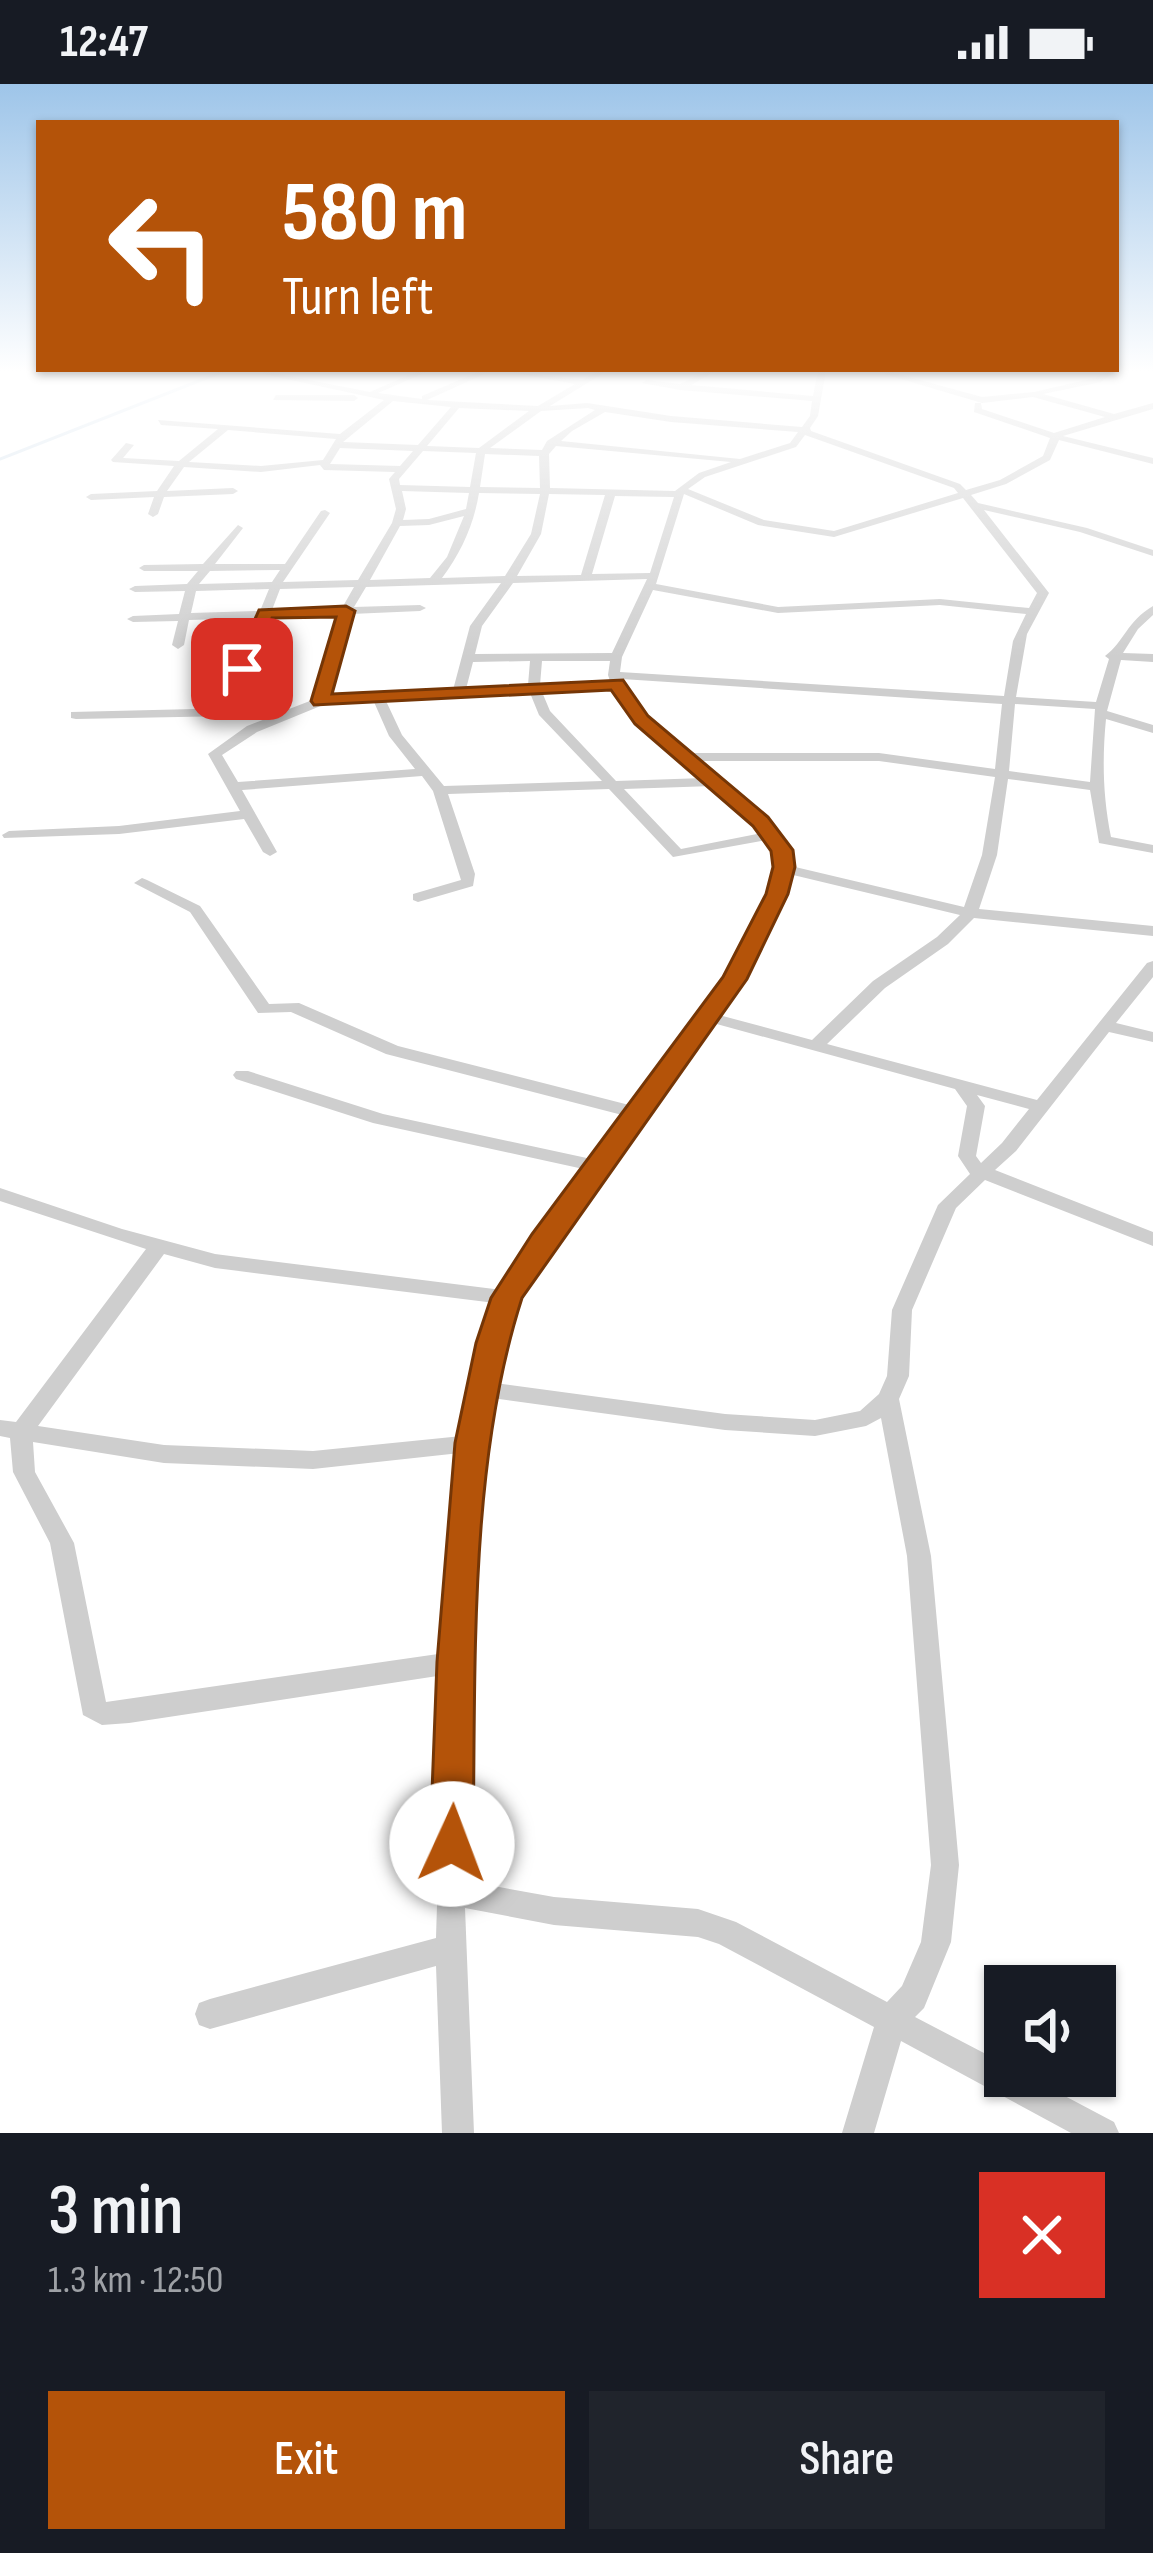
<!DOCTYPE html>
<meta charset="utf-8">
<style>
body{margin:0;font-family:"Sofia Sans Condensed",sans-serif;background:#20242c;color:#f1f3f6;height:100vh;display:flex;flex-direction:column;font-size:45px;white-space:nowrap}
*{box-sizing:border-box;margin:0}
p{font-size:39px;color:#9ea1a6}
.icon{flex:none;width:66px;height:66px;fill:none;stroke:currentColor;stroke-width:2;stroke-linecap:round;stroke-linejoin:round}
.map{position:relative;height:2049px;overflow:hidden}
.drawer{display:flex;flex-direction:column;background:#171b24;flex:1}
.drawer>*{flex:none}
.guide{position:absolute;left:36px;top:36px;width:1083px;height:252px;border-radius:0px;box-shadow:0 3px 9px #0004;background:#b45309;color:#fff;overflow:hidden}
.buttons{position:absolute;left:984px;top:1881px;display:grid;gap:24px}
.buttons a{display:grid;place-items:center;width:132px;height:132px;border-radius:0px;background:#171b24;box-shadow:0 3px 9px #0004;font-size:60px}
.pin{position:absolute;display:grid;place-items:center;width:102px;height:102px;color:#fff;margin:-51px;border-radius:24px;box-shadow:0 6px 18px #0006}
.me{position:absolute;width:132px;margin:-66px;rotate:2deg;stroke-linejoin:round;filter:drop-shadow(0 0 9px #0008)}
.turn{display:flex;align-items:center;gap:42px;height:252px;padding:0 48px;font-size:54px}
.turn .icon{width:156px;height:156px;stroke-width:2.5}
.turn b{display:block;font-size:84px;line-height:102px}
.round{display:grid;place-items:center;flex:none;width:126px;height:126px;border-radius:0px;background:#20242c}
.summary{display:flex;align-items:center;justify-content:space-between;height:204px;padding:0 48px}
h1{font-size:72px;font-weight:600;line-height:90px}
.primary-button{display:flex;gap:24px;margin-top:auto;padding:24px 48px}
.primary-button a{flex:1;height:138px;border-radius:0px;background:#b45309;color:#fff;font-size:48px;font-weight:600;line-height:138px;text-align:center}
.primary-button a+a{background:#20242c;color:#f1f3f6}
.status{display:flex;justify-content:space-between;align-items:center;height:84px;padding:0 60px;background:#171b24;direction:ltr}
.status svg{height:33px;fill:currentColor}
.map>svg:first-child{display:block}
</style>
<div class="status"><b>12:47</b><svg viewBox="0 0 49 12"><path d="M0 12V9h3v3zM5 12V6h3v6zM10 12V3h3v9zM15 12V0h3v12zM26 1h20v11H26zM47 4h2v5h-2z"/></svg></div>
<div class="map">
<svg width="1153" height="2049" viewBox="0 0 1153 2049">
<rect width="100%" height="100%" fill="#fff"/>
<g fill="none" stroke-linecap="round" stroke-linejoin="round">
<polyline stroke="#cfdeeb" stroke-width="3" points="0,375 224,287"/>
<g fill="#cecece" fill-rule="evenodd">
<path d="M263 287 370 308 418 287H429L378 309 422 315V312L480 287H491L427 316 538 322 575 300 506 287 582 296 597 287H607L550 322 587 319 671 332 802 343 810 332 812 317 680 306 642 299 646 296 680 300 706 287H716L691 301 813 312 818 287H826L818 332 810 344 811 347 960 400 966 406 1000 396 1043 372 1050 354 974 328 975 319H981L982 325 1054 349 1105 333 1033 313 982 319 874 287H887L982 313 1034 308 1095 294 1106 287H1115L1101 298 1043 310 1114 330 1153 319V325L1063 352 1153 374V380L1059 356 1050 376 1006 400 971 411 978 419 1087 444 1153 466V472L1080 448 984 426 1049 509 1027 550 1016 613 1096 618 1109 575 1105 572C1124 558 1127 537 1153 522V531L1138 545 1123 569 1153 570V578L1121 576 1107 627 1153 641V649L1106 635C1102 676 1103 713 1111 753L1153 761V769L1099 759 1090 706 1008 695 997 771 979 825 1153 842V852L974 834 948 860 885 904 827 960 1037 1016 1147 879 1153 877V893L1116 939 1153 948V958L1109 948 1016 1067 995 1086 1153 1148V1162L985 1096 956 1124 912 1226 909 1292 899 1315 931 1472 959 1781 951 1858 924 1924 915 1933 1005 1980V1992H1027L1114 2038 1119 2049H1071L901 1957 874 2049H842L874 1943 719 1860 698 1853 554 1841 465 1824 474 2049H442L436 1882 210 1945 199 1941 195 1930 199 1919 210 1915 436 1854 444 1591 129 1639 102 1641 83 1631 50 1459 13 1388 10 1354 0 1352V1336L16 1338 146 1165 0 1117V1104L122 1145 215 1170 502 1206 536 1152 588 1086 373 1039 236 995 233 991 236 987H248L383 1030 596 1076 630 1033 386 970 291 928 258 929 190 828 134 799 142 794 147 796 200 822 269 920 299 919 398 962 637 1023 727 895 749 857 777 783 775 767 767 756 673 773 609 705 448 710 475 790 473 802 418 818 413 816V810L461 796 433 707 422 692 242 706 277 768 270 772 263 768 244 735 119 750 4 754 2 751 9 747 119 742 240 727 208 670 247 642 276 631 76 635 71 634V628L278 623 284 627 315 615 339 531 269 533 248 585 242 589 236 585 257 534 189 536 184 561 178 565 172 561 178 537 133 538 127 535 133 532 179 530 185 507 135 508 129 505 135 502 187 500 198 487H144L139 484 144 481 203 480 238 441 243 444 215 480H285L321 427 325 426 330 429 283 498 358 496 392 439 396 425 389 395 395 388 324 386 320 381 261 388 184 383 167 407 233 404 238 407 233 410 164 413 158 430 153 433 148 430 154 413 91 416 86 413 91 410 157 407 174 382 113 378 111 376 126 359 134 361 123 374 179 377 218 345 161 341 158 336 340 350 384 316 263 290ZM393 317 451 323 418 361 343 358ZM459 324 529 327 479 364 427 362ZM588 324 595 326 547 357 542 366 490 364 541 327ZM605 328 671 338 798 348 790 359 740 375 561 357 572 347ZM228 346 336 355 323 376 261 382 189 378ZM805 351 954 404 958 409 834 447 764 436 688 405 705 393 796 363ZM556 362 731 378 699 389 675 407 550 404 549 370ZM340 364 413 367 400 382 330 380ZM423 367 476 369 470 403 400 401 399 395ZM485 370 539 372 540 404 480 403ZM402 407 469 409 466 425 429 435 403 436 406 425ZM479 409 540 410 531 450 505 492 442 494C461 469 474 440 479 409ZM549 410 605 411 581 491 517 492 541 450ZM684 410 758 441 834 453 963 414 1037 509 1029 524 940 515 778 523 656 500ZM615 412 674 413 650 489 592 490ZM464 432 447 473 430 494 370 496 400 442 429 441ZM280 486 272 498 199 500 210 487ZM647 495 612 569 475 570 482 542 513 499ZM501 499 470 542 453 606 328 613 351 530 420 527 426 524 420 521 354 523 366 503ZM354 503 342 524 272 526 280 505ZM269 505 260 527 191 529 196 507ZM653 506 778 529 940 521 1026 530 1013 557 1004 612 620 588 622 573ZM530 577 528 601 466 605 473 578ZM542 577H610L608 591 610 597 540 601ZM622 595 1002 620 995 685 879 669H692L632 617ZM614 604 623 622 704 694 616 697 550 627 542 608ZM530 609 539 631 602 697 444 702 402 651 386 617ZM374 618 389 652 415 685 238 698 222 671 257 648 323 621ZM1015 620 1095 625 1090 698 1009 687ZM701 677H879L995 693 982 771 964 823 791 782C785 737 733 705 701 677ZM713 702 762 749 681 765 624 705ZM789 790 960 831 937 853 873 897 812 956 719 931 765 857ZM713 939 955 1005 967 1022 958 1072 970 1090 938 1121 892 1226 887 1292 879 1310 860 1327 815 1336 725 1330 495 1299 503 1259 517 1214 550 1161 647 1034ZM977 1011 1029 1025 1002 1059 981 1079 976 1072 985 1022ZM164 1170 215 1184 495 1219 481 1259 462 1352 313 1367 164 1361 38 1342ZM492 1314 725 1346 815 1352 866 1342 881 1334 907 1472 931 1781 921 1858 902 1902 887 1918 736 1838 698 1825 554 1813 466 1797 470 1578 483 1359ZM33 1358 164 1379 313 1385 460 1369 445 1569 106 1618 74 1459 35 1388Z"/>
<polygon points="276,311 354,311 358,314 354,317 273,316"/>
</g>
</g>
<linearGradient id="sky" x2="0" y2="1"><stop stop-color="#9ec5e9"/><stop offset="0.5" stop-color="#fff"/><stop offset="1" stop-color="#fff" stop-opacity="0"/></linearGradient>
<rect width="1153" height="574" fill="url(#sky)"/>
<path fill="#b45309" stroke="#753606" stroke-width="3" d="M346 522 355 527 332 610 623 596 648 632 768 733 793 766 795 783 788 810 747 895 522 1214C468 1381 476 1585 473 1760L466 1774 452 1780 437 1774 430 1760 437 1578 455 1359 476 1259 491 1214 532 1150 723 893 766 810 773 783 771 767 753 742 635 640 611 606 314 621 311 617 336 533 272 534 249 589 233 585 259 526Z"/>
</svg>
<div class="buttons">
<a><svg class="icon" aria-label="sound" viewBox="0 0 24 24"><path d="M4 9h4l5-4v14l-5-4H4zM17 9q2 3 0 6"/></svg></a>
</div>
<div class="pin" style="left:242px;top:585px;background:#d93025"><svg class="icon" aria-label="arrive" viewBox="0 0 24 24"><path d="M6 21V4h12l-3 4 3 4H6"/></svg></div>
<svg class="me" style="left:452px;top:1760px" viewBox="-20 -20 40 40"><circle r="19" fill="#fff"/><path d="M0-13L10 11 0 6-10 11z" fill="#b45309"/></svg>
<div class="guide">
<div class="turn"><svg class="icon" aria-label="left" viewBox="0 0 24 24"><path d="M17 20v-9H6M10 6l-5 5 5 5"/></svg><div><b>580 m</b>Turn left</div></div>
</div>
</div>
<section class="drawer">
<div class="summary"><div><h1>3 min</h1><p>1.3 km · 12:50</p></div><a class="round" style="background:#d93025;color:#fff"><svg class="icon" aria-label="close" viewBox="0 0 24 24"><path d="M6 6l12 12M18 6L6 18"/></svg></a></div>
<div class="primary-button"><a>Exit</a><a>Share</a></div>
</section>
